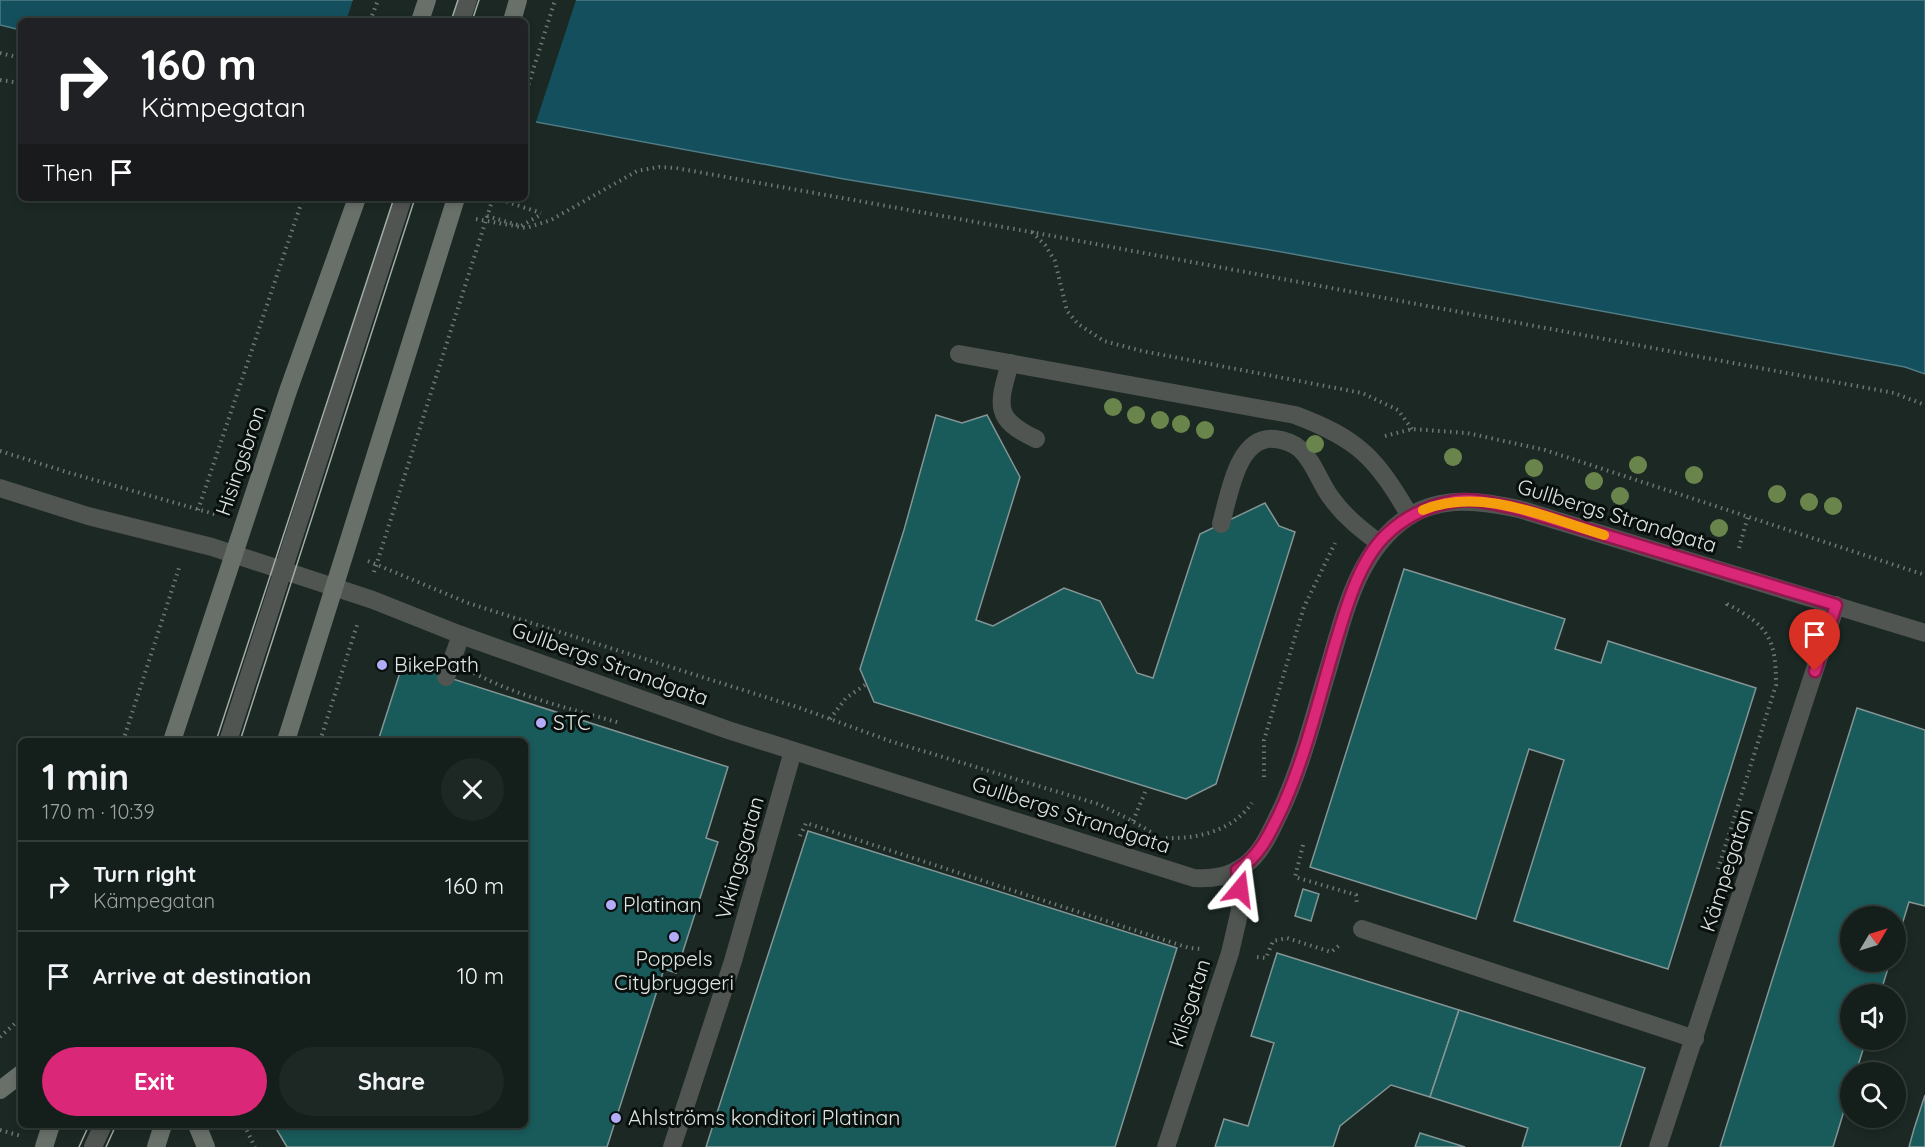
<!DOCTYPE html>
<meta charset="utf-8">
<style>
body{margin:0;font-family:Quicksand,sans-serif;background:#1d2723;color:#f1f3f6;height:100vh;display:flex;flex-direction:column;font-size:22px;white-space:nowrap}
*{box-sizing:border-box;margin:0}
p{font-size:20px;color:#9da2a2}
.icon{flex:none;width:33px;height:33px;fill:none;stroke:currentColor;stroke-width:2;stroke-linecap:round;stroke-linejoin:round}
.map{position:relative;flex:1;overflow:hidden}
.sheet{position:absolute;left:18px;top:738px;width:510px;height:390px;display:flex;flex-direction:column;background:#141e1a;border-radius:9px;box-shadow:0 3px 9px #0003,0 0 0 2px #333c39}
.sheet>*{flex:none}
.banner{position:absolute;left:18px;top:18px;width:510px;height:183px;border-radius:9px;box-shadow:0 3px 9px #0003,0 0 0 2px #333c39;background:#202124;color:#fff;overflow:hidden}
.needle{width:39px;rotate:52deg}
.fabs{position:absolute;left:1840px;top:906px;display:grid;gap:12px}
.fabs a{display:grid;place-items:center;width:66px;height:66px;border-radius:50%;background:#141e1a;box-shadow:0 3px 9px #0003,0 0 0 2px #333c39;font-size:30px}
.pin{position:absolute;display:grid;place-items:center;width:51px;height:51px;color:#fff;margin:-62px -26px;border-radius:50% 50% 50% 0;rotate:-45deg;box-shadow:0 0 6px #0007}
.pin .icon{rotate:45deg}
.me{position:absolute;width:66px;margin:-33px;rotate:16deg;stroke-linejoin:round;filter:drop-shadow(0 0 4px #0008)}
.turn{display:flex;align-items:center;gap:21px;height:126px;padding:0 24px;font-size:27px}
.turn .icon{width:78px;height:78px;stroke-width:2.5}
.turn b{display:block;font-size:42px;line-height:51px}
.then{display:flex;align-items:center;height:57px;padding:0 24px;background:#0003;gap:12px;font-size:22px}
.round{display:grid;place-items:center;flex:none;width:63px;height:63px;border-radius:32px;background:#1d2723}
.overview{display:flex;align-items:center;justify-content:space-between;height:102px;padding:0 24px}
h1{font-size:36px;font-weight:700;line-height:45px}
.primary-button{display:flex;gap:12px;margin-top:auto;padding:12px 24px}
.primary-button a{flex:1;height:69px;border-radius:36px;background:#db2777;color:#fff;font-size:24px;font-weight:700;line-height:69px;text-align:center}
.primary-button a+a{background:#1d2723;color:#f1f3f6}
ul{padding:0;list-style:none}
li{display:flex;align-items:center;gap:18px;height:90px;padding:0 24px;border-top:2px solid #333c39}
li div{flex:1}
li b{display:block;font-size:22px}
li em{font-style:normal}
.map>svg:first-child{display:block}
</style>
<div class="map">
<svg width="1925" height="1147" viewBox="0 0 1925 1147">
<rect width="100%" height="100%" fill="#1b2823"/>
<polygon fill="#144f5d" stroke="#507c85" stroke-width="1.5" points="0,0 1925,0 1925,374 1905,367 1282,252 844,179 525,120 525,21 21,21 21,30 0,25"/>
<polygon fill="#1b2823" points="353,0 576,0 535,125 525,123 525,21 346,21"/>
<g fill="#195a5a" stroke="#849595" stroke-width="1.5">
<polygon points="936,415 962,423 987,415 1020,477 976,620 993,626 1064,588 1100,601 1137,673 1153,678 1200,534 1265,503 1279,526 1295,532 1216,784 1186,799 874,702 860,669 904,530"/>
<polygon points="1404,569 1565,619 1555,649 1601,663 1608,641 1756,688 1668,969 1514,921 1564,760 1529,749 1476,919 1310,867"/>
<polygon points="403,663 728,767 706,838 718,842 676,973 664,969 607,1147 287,1147 274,1125 525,1125 525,741 378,741"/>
<polygon points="1857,708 1925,730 1925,906 1909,902 1896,944 1896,916 1851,916 1851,962 1890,962 1880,994 1851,994 1851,1040 1866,1040 1856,1072 1851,1072 1851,1088 1833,1147 1720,1147"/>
<polygon points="808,831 1177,948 1115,1147 706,1147"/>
<polygon points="1303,889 1319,894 1311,921 1295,916"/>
<polygon points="1277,953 1459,1010 1430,1097 1391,1085 1340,1126 1333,1147 1215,1147 1224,1119 1248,1126 1274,1043 1251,1036"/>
<polygon points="1459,1010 1645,1068 1620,1147 1522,1147 1528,1128 1430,1097"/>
<polygon points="1925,1095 1925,1147 1909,1147 1914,1129"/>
<polygon points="1420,1133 1465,1147 1415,1147"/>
</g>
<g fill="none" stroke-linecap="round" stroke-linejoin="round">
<g stroke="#6d7874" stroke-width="4" stroke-dasharray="1.5 4.5" stroke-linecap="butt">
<polyline points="370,21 378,0"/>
<polyline points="0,53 21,58"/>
<polyline points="0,80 21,83"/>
<polyline points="525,96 555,0"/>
<polyline points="495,198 541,213"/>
<polyline points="487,216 521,226 542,214"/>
<polyline points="476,219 526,228 551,220 637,171 659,167 676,168 1031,232 1894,393 1925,405"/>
<polyline points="1032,232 1045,245 1055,261 1067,311 1078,324 1104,341 1142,351 1362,393 1398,410 1412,429"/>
<polyline points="1385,436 1412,429 1467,433 1545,450 1925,575"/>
<polyline points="0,451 70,473 218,515"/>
<polyline points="198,510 303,198"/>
<polyline points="1739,548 1748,516"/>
<polyline points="368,561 468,603 800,708 890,741 1098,804 1127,818 1156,835"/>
<polyline points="374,572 493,198"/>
<path d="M474 673C519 697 572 709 620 723"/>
<polyline points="830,719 846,698 865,685"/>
<polyline points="123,741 180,565"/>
<polyline points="320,741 358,622"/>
<polyline points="1264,777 1264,740 1304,607 1335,543"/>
<polyline points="1133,821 1146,790"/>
<polyline points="800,836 806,823 1189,948 1202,949"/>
<path d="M1166 838C1198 839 1232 831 1252 803"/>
<polyline points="1303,845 1295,877 1356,895 1357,903"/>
<path d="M1718 869 1776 685C1776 639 1769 626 1727 604V602"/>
<polyline points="1257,957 1266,958 1273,941 1287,938 1331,952 1341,944"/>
<polyline points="0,1037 21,1018"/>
<polyline points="244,1125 255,1147"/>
<polyline points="0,1130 21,1136"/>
</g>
<g stroke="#505551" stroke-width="18">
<polyline points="461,21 468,0"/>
<path d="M959 354 1295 415C1359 439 1376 458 1410 516"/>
<path d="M1010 363C998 405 993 419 1036 439"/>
<path d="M1221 524C1229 496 1237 435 1275 439 1284 440 1293 443 1300 449 1315 463 1320 484 1332 499 1345 517 1362 530 1379 543"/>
<polyline points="446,677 461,635"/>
<polyline points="228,741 403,198"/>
<polyline points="93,1147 103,1125"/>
</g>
<g stroke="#505551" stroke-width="18">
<polyline points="1362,929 1695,1039"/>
<polyline points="672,1147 733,961 793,751"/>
<polyline points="1166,1147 1230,953 1240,910 1237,870"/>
</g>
<g stroke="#505551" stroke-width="18">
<path d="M0 488 88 516 212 547 373 600 461 635 728 730 1194 878C1213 879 1229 877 1245 865 1262 853 1271 830 1280 812 1302 766 1314 715 1329 666 1345 612 1358 550 1408 517 1442 495 1482 501 1519 509L1925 633"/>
<polyline points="1658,1147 1836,605"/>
</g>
<g stroke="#69706a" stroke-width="18">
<polyline points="420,21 427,0"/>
<polyline points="512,21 518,0"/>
<polyline points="172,741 288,391 357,198"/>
<polyline points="286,741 456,198"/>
<polyline points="0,1090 21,1074"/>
<polyline points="197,1125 206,1147"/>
<polyline points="44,1147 51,1125"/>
<polyline points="156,1147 163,1125"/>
</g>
<g stroke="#a3aca9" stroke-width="1.5">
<polyline points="451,21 458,0"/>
<polyline points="472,21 479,0"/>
<polyline points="216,741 394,198"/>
<polyline points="240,741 415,198"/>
<polyline points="79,1147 89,1125"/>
<polyline points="106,1147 116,1125"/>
</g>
</g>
<g fill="#6a854c">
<circle cx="1113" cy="407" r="9"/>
<circle cx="1136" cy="415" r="9"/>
<circle cx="1160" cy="420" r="9"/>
<circle cx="1181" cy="424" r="9"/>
<circle cx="1205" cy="430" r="9"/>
<circle cx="1315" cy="444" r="9"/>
<circle cx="1453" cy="457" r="9"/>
<circle cx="1638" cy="465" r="9"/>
<circle cx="1534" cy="468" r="9"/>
<circle cx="1694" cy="475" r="9"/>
<circle cx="1594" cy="481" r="9"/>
<circle cx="1777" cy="494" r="9"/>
<circle cx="1620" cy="496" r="9"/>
<circle cx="1809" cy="502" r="9"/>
<circle cx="1833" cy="506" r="9"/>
<circle cx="1719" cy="528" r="9"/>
</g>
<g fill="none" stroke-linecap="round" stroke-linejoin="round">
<defs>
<path id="route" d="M1240 889 1237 870C1260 857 1271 831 1282 808 1305 758 1318 702 1334 648 1345 612 1358 561 1387 534 1406 516 1430 505 1456 501 1476 498 1499 505 1519 509L1836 605 1815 671"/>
</defs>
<use href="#route" stroke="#8e194d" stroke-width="15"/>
<use href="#route" stroke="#db2777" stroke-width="10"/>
<path stroke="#f59e0b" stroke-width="10" d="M1423 510C1481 486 1547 518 1604 535"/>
</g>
<g fill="#b3adf9" stroke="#090f0d" stroke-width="2">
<circle cx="382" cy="665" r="6"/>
<circle cx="541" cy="723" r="6"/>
<circle cx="611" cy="905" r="6"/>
<circle cx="674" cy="937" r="6"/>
<circle cx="616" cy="1118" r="6"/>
</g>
<g text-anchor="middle" stroke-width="6" stroke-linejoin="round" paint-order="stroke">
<g font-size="21" fill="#dde5e2" stroke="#090f0d">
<text transform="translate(241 461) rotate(-71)" y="7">Hisingsbron</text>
<text transform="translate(1617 516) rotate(17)" y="7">Gullbergs Strandgata</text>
<text transform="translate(610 664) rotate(20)" y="7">Gullbergs Strandgata</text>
<text transform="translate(1071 815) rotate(18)" y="7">Gullbergs Strandgata</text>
<text transform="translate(740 858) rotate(-74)" y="7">Vikingsgatan</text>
<text transform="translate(1727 870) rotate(-72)" y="7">Kämpegatan</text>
<text transform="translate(1190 1003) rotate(-72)" y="7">Kilsgatan</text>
</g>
<g font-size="21" fill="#dde5e2" stroke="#090f0d" text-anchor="start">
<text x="394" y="672">BikePath</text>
<text x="553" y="730">STC</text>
<text x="623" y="912">Platinan</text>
<text x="674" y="966" text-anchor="middle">Poppels<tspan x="674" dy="24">Citybryggeri</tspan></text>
<text x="628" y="1125">Ahlströms konditori Platinan</text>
</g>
</g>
</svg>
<div class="fabs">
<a><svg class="needle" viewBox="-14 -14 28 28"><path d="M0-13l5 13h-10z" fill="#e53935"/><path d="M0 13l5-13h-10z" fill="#9da2a2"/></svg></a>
<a><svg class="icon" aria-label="sound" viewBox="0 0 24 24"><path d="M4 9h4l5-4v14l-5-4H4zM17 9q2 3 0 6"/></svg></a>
<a><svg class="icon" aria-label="search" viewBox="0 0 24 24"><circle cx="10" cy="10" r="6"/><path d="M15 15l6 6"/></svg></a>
</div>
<div class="pin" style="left:1815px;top:671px;background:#d93025"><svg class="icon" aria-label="arrive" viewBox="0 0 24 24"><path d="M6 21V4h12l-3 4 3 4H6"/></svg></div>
<svg class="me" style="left:1240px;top:889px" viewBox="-20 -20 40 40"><path d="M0-17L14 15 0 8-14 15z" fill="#db2777" stroke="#fff" stroke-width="4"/></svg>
<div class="banner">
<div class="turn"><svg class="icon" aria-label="right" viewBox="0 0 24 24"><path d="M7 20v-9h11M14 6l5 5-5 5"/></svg><div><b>160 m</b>Kämpegatan</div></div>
<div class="then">Then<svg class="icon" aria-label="arrive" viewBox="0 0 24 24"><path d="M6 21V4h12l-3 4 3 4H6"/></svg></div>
</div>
<section class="sheet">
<div class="overview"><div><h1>1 min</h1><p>170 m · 10:39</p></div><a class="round"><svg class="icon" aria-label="close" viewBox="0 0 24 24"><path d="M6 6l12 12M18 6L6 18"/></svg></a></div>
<ul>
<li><svg class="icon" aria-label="right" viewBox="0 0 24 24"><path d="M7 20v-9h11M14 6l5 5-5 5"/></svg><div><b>Turn right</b><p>Kämpegatan</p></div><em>160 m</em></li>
<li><svg class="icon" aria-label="arrive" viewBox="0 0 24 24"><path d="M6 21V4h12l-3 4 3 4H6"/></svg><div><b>Arrive at destination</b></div><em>10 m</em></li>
</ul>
<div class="primary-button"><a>Exit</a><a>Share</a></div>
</section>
</div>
